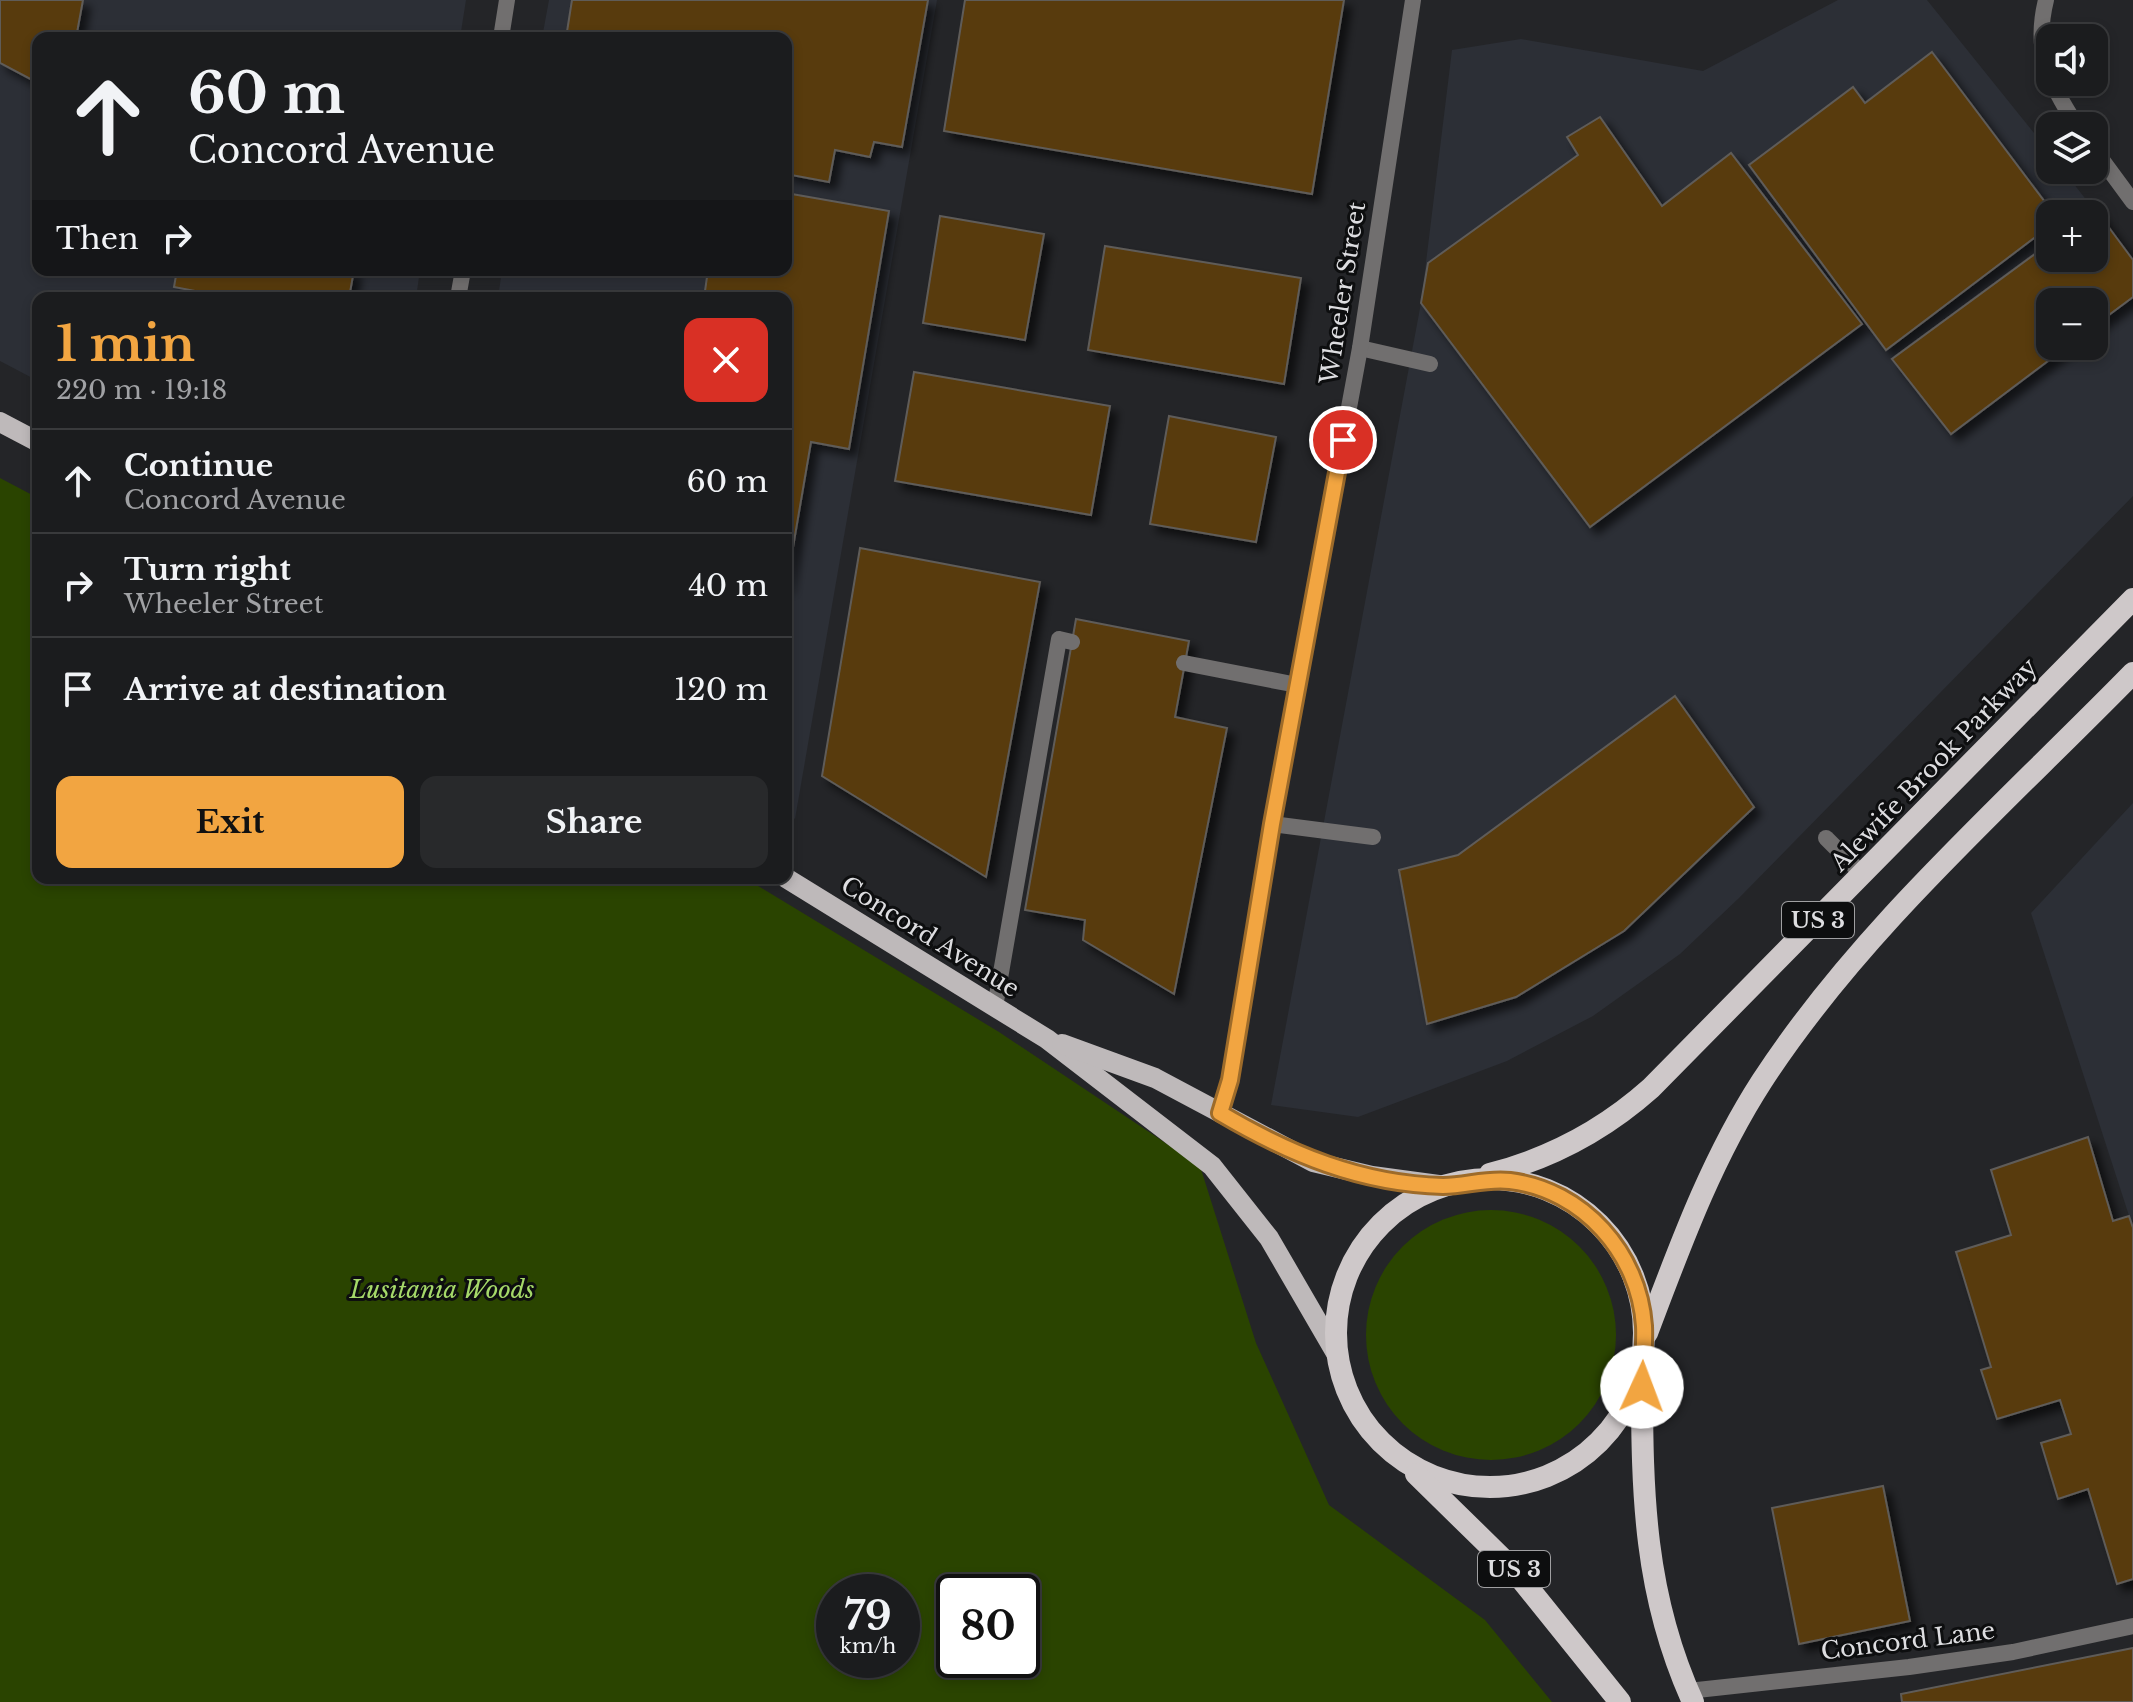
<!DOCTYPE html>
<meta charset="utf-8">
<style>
body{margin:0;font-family:"Libre Baskerville",serif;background:#28292b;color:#f1f3f6;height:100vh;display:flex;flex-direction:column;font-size:30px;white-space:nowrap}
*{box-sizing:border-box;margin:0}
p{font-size:26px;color:#a0a1a4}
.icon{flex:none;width:44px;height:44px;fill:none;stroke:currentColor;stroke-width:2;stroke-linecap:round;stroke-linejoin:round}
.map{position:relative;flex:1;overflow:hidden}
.side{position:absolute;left:32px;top:292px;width:760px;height:592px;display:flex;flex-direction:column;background:#1b1c1e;border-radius:16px;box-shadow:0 4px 12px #0003,0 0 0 2px #393a3c}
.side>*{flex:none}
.guide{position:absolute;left:32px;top:32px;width:760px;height:244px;border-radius:16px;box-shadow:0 4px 12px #0003,0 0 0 2px #393a3c;background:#1b1c1e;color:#f1f3f6;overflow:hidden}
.fabs{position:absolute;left:2036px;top:24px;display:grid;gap:16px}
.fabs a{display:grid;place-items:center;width:72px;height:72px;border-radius:16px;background:#1b1c1e;box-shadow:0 4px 12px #0003,0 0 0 2px #393a3c;font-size:40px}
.speed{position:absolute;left:816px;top:1574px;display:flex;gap:16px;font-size:40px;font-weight:700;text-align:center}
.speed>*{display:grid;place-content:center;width:104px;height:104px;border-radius:50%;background:#1b1c1e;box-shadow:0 4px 12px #0003,0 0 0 2px #393a3c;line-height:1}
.speed small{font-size:20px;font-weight:400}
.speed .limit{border:4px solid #111;border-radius:12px;background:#fff;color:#111}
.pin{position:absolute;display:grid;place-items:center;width:68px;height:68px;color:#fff;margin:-34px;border:4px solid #fff;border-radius:50%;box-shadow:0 2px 8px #0007}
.me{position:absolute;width:88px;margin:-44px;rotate:2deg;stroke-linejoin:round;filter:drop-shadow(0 0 6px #0008)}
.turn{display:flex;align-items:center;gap:28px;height:168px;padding:0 24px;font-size:36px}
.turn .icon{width:104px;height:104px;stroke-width:2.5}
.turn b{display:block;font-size:56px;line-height:68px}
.then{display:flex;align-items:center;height:76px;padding:0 24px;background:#0003;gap:16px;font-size:30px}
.round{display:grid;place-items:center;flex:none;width:84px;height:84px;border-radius:16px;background:#28292b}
.overview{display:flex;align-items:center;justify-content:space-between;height:136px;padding:0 24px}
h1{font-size:48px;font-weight:800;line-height:60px;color:#f2a541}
.button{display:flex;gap:16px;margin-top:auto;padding:16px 24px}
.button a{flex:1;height:92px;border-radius:16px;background:#f2a541;color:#111;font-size:32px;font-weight:800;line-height:92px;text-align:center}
.button a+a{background:#28292b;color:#f1f3f6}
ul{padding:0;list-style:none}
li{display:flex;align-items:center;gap:24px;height:104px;padding:0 24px;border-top:2px solid #393a3c}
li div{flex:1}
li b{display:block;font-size:30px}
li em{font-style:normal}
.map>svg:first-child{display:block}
</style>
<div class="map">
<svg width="2133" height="1702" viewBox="0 0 2133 1702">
<defs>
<filter id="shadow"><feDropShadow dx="7" dy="7" stdDeviation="4" flood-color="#0009"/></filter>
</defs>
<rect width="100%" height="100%" fill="#242528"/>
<g fill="#2c2f36" fill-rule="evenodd">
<polygon points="0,0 466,0 460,38 38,38 38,270 420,270 416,298 38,298 38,381 0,361"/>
<polygon points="549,0 937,0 795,819 786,813 786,298 498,298 502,270 786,270 786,38 542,38"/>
<path d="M1838 0H1927L2050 153V170H2063L2133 260V496L1739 898 1680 954 1593 1016 1507 1061 1358 1117 1271 1105 1421 303 1452 50 1521 39 1703 71ZM2050 214H2094V258H2050ZM2050 302H2094V346H2050Z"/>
<polygon points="2133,803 2133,1228 2031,913"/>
</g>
<g fill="#2a4400" fill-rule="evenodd">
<path d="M0 478 38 498V878H745L999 1032 1200 1166 1256 1343 1329 1505 1485 1620 1552 1702H0ZM834 1592H902V1660H834ZM954 1592H1022V1660H954Z"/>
<circle cx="1491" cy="1335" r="125"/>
</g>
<g fill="#593a0b" stroke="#5f5c59" stroke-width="2" filter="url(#shadow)">
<polygon points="0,0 83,0 76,38 38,38 38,83 0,63"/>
<polygon points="572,0 928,0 902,147 874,142 870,157 835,150 829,182 786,174 786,38 566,38"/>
<polygon points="965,0 1344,0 1312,194 944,131"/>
<polygon points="1932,52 2054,214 2050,214 2050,226 1886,350 1749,165 1853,87 1865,103"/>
<polygon points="1600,117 1662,206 1731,153 1862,324 1590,527 1421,303 1428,263 1578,155 1567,137"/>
<polygon points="786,193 889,211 849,449 811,442 786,588 786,298 704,298 708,270 786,270"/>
<polygon points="2096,210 2133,260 2133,297 2094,326 2094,302 2050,302 2050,346 2068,346 1951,434 1892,359 2050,243 2050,258 2094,258 2094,214 2090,214"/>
<polygon points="940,216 1044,234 1025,340 923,323"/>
<polygon points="1105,246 1301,278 1284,384 1088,350"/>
<polygon points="177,270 354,270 349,298 232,298 174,287"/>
<polygon points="914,372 1110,406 1091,515 895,481"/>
<polygon points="1169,416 1276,437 1256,542 1150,524"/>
<polygon points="860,548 1040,582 986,877 822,776"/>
<polygon points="1076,619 1189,641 1175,717 1227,728 1174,994 1083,940 1085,920 1025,910"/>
<polygon points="1675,696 1754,807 1624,931 1516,997 1427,1024 1399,870 1458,855"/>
<polygon points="2088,1137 2113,1221 2129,1216 2133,1228 2133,1579 2117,1584 2088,1489 2058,1499 2041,1443 2071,1434 2060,1400 1997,1419 1981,1370 1991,1367 1956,1252 2011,1235 1991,1170"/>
<polygon points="1883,1486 1910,1621 1799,1644 1772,1508"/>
<polygon points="2133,1648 2133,1702 1902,1702 1901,1694"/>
</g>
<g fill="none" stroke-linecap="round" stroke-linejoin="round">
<g stroke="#716f6f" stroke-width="16">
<polyline points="1360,348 1430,364"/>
<polyline points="1184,663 1297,685"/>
<polyline points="1272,824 1373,837"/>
<polyline points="1826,838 1863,875"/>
<polyline points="995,1007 1059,639 1072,642"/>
</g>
<g stroke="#716f6f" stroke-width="16">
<path d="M2046 0C2033 52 2049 83 2077 126"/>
<polyline points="501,38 507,0"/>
<polyline points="2094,149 2133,202"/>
<polyline points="458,298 463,270"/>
<polyline points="1220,1113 1230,1080 1272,824 1360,348 1413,0"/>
<polyline points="1688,1691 1909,1667 2013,1652 2133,1626"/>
</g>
<g stroke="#beb9ba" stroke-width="20">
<polyline points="0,422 38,442"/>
<polyline points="786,878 1047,1039 1212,1166 1269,1238 1337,1355"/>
<polyline points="1062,1044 1155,1078 1313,1162 1372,1176 1446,1186"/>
</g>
<g stroke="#cec8c9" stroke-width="22">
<path d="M1490 1174C1552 1158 1604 1130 1651 1088L2133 599"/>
<circle cx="1490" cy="1333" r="154"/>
<path d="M1647 1333C1680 1246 1711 1160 1762 1081 1861 929 2007 802 2133 673"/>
<path d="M1642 1379C1642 1494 1644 1595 1693 1702"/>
<polyline points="1416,1474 1513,1569 1620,1702"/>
</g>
</g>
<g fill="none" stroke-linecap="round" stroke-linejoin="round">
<defs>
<path id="route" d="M1343 440 1272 824 1230 1080 1220 1113C1289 1154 1361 1184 1443 1186 1466 1186 1486 1178 1510 1181 1583 1190 1639 1253 1644 1326 1645 1346 1642 1367 1642 1387"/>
</defs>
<use href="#route" stroke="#9d6b2a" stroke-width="20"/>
<use href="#route" stroke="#f2a541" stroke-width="14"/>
</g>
<g text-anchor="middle" stroke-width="6" stroke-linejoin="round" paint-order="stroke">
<g fill="#0d0e0f" stroke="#9f9fa1" stroke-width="2">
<rect x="1782" y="902" width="72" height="36" rx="6"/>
<rect x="1478" y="1551" width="72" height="36" rx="6"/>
</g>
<g font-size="22" font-weight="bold" fill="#dddde0">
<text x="1818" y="928">US 3</text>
<text x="1514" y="1577">US 3</text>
</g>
<g font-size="24" fill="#dddde0" stroke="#0d0e0f">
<text transform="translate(1343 293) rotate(-81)" y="8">Wheeler Street</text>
<text transform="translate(1934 765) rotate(-46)" y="8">Alewife Brook Parkway</text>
<text transform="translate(930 937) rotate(32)" y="8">Concord Avenue</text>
<text transform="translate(1908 1641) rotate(-7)" y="8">Concord Lane</text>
</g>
<g font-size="24" font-style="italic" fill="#a5d969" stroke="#0d0e0f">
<text x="442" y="1298">Lusitania Woods</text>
</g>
</g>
</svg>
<div class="fabs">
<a><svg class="icon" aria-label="sound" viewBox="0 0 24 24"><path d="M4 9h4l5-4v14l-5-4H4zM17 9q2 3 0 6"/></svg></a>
<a><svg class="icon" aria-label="layers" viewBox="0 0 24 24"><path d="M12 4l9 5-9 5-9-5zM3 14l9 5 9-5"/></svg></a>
<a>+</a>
<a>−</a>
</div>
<div class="speed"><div>79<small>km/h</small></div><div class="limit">80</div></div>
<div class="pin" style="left:1343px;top:440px;background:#d93025"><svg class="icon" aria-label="arrive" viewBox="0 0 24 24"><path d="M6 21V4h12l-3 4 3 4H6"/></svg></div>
<svg class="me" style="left:1642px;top:1387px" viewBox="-20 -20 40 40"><circle r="19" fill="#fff"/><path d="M0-13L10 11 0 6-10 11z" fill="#f2a541"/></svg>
<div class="guide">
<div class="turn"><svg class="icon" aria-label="ahead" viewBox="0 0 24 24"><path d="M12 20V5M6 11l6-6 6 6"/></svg><div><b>60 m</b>Concord Avenue</div></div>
<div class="then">Then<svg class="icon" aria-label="right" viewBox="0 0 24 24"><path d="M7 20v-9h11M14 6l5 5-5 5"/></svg></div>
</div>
<section class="side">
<div class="overview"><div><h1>1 min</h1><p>220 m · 19:18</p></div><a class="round" style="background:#d93025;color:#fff"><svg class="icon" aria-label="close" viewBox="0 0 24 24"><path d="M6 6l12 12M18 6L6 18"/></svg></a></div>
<ul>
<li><svg class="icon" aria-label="ahead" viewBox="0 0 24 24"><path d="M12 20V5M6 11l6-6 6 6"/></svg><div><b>Continue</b><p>Concord Avenue</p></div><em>60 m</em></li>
<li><svg class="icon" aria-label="right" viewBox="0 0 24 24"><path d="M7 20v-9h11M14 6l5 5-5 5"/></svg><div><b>Turn right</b><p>Wheeler Street</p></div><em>40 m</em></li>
<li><svg class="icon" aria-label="arrive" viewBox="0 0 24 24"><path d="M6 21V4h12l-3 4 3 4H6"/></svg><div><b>Arrive at destination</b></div><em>120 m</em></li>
</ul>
<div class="button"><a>Exit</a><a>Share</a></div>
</section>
</div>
